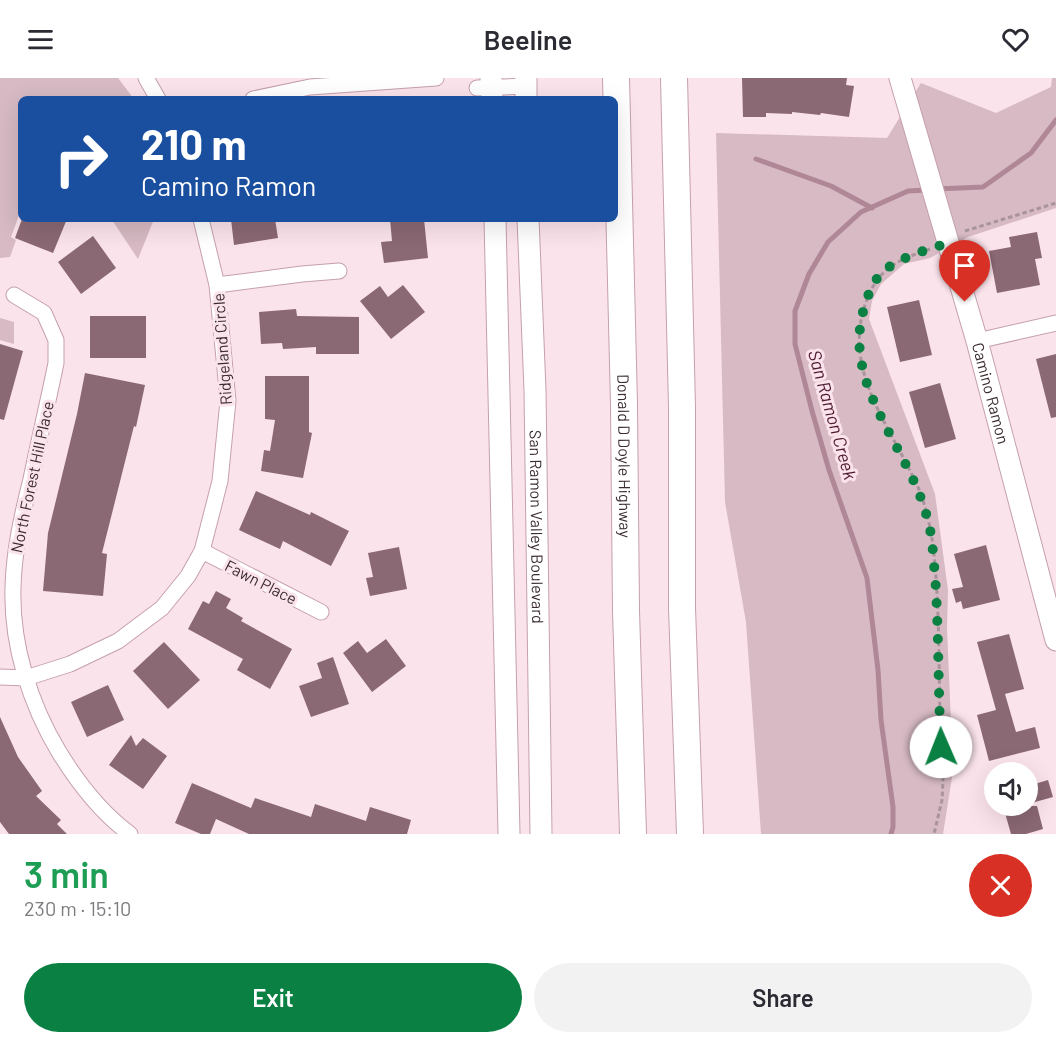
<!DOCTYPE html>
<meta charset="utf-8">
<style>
body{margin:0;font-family:Barlow,sans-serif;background:#f2f2f3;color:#2b2b33;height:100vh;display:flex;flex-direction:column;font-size:22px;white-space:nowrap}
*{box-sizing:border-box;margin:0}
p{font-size:20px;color:#7c7c81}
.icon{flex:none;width:33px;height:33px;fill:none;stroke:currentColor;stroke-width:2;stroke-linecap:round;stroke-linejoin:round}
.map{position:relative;height:756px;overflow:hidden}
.side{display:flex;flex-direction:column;background:#fff;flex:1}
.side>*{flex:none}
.banner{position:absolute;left:18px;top:18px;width:600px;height:126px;border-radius:9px;box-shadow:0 6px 24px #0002;background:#1a4fa0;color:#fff;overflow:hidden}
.buttons{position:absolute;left:984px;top:684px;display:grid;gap:12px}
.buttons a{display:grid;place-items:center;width:54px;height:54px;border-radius:50%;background:#fff;box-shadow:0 6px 24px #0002;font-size:30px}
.pin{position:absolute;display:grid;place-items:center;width:51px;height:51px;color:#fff;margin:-62px -26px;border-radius:50% 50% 50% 0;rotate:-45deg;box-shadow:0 0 6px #0007}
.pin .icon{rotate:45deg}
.me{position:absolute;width:66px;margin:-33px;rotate:359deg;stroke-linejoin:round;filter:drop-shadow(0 0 4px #0008)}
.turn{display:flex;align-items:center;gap:21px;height:126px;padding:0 24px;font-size:27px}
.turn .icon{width:78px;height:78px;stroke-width:2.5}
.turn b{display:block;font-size:42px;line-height:51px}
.round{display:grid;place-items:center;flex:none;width:63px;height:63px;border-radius:32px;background:#f2f2f3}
.head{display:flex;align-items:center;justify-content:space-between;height:102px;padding:0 24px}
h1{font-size:36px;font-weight:600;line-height:45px;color:#1e9e55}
.primary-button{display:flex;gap:12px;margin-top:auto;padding:12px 24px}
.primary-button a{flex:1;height:69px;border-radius:36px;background:#0b8043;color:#fff;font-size:24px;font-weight:600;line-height:69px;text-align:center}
.primary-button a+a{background:#f2f2f3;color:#2b2b33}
header{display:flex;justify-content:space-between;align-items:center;height:78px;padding:0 24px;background:#fff;font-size:27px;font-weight:600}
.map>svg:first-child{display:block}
</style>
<header><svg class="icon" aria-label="menu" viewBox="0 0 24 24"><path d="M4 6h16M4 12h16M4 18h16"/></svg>Beeline<svg class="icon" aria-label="heart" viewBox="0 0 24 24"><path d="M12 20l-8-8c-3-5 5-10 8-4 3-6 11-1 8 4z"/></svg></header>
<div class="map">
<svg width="1056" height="756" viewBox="0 0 1056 756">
<rect width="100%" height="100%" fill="#fbe3eb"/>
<g fill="#d7bac3">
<polygon points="0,0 118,0 134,21 21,21 21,132 11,159 16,162 10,179 0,180"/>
<polygon points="1052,0 1056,0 1056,130 968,159 930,180 904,186 881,206 872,223 869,241 935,416 948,512 947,550 953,693 943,756 761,756 746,544 725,424 716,55 887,60 921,5 996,35 1051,9"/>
<polygon points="105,141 154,141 138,181 112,142"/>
<polygon points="0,240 14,244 14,266 0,262"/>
</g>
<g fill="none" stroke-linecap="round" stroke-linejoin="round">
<g stroke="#b08796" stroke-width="5">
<polyline points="756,81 831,108 872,130"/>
<polyline points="936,111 983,109 1031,75 1056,42"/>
<polyline points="891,756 893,749 893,729 881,642 878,592 867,500 829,392 812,333 795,266 795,233 809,196 828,164 861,134 908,113 927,112"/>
</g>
</g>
<g fill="#8a6874">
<polygon points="742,0 847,0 846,7 854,8 849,39 821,35 820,37 792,34 792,36 766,35 766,39 743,39"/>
<polygon points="22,141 67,141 53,175 15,160"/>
<polygon points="231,141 275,141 278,160 234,167"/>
<polygon points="390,141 424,141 428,180 384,185 381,164 392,163"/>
<polygon points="1037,154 1042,180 1035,181 1040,207 997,215 989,173 1011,169 1009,159"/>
<polygon points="93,158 116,190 81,216 58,184"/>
<polygon points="403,207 425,234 391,261 360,223 380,208 388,219"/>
<polygon points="919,222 932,277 900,284 887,229"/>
<polygon points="296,231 297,238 359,239 359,276 316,276 316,269 283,271 282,265 261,266 259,234"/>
<rect x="90" y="238" width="56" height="42"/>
<polygon points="0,266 23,273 4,342 0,341"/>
<polygon points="1056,276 1056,339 1051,340 1036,281"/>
<polygon points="85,295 145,307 136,349 134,348 102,475 107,476 103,518 43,513 48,455 77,336"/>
<polygon points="265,298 309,298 309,354 312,355 303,400 261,393 264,372 270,373 275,342 265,341"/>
<polygon points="940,305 956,361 925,370 909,314"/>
<polygon points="256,413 310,437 311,434 349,453 331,488 283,463 280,471 239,452"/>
<polygon points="986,467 1000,522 963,531 961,523 956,525 952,511 963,509 954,476"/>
<polygon points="399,469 407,511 370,518 366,500 373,499 368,475"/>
<polygon points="216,513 231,521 226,530 243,540 241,543 292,571 270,611 237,592 243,581 188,551 203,523 209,526"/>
<polygon points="1009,556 1024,611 1005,616 1016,654 1035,649 1040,670 989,683 977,637 996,632 977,564"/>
<polygon points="386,561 406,588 372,614 343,575 358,563 367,575"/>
<polygon points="164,564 200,602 168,631 133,593"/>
<polygon points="333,579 349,626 311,639 299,608 322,600 317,585"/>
<polygon points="108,607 124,642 87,659 71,624"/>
<polygon points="0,639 18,679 42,713 36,718 61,742 57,746 67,756 9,756 0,744"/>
<polygon points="131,657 136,668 143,660 167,678 143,711 109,687"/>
<polygon points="1048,702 1053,719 1028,726 1028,708"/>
<polygon points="192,705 251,730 255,720 311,739 315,726 366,743 370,729 411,742 407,756 249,756 216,741 210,756 201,756 175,745"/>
<polygon points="1003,728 1037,728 1043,751 1026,756 1011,756"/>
</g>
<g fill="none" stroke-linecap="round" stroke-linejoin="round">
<defs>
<g id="street">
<polyline points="146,0 158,21"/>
<polyline points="477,10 526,8"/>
<polyline points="253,21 310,9 436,0"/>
<polyline points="217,207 302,196 339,193"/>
<path d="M14 217 44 235 56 262V285C48 324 39 362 31 401 22 437 14 472 13 509 11 566 30 626 59 674 78 705 100 734 130 756"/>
<polyline points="977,263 1056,245"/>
<polyline points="202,473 321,534"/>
<polyline points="0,599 26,600 70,586 118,563 162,530 188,498 202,473 220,403 228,323 217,207 201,141"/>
</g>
<g id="secondary">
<polyline points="491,0 492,21"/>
<polyline points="526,0 526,21"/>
<path id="s1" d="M900 0 977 263 1056 562"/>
<polyline points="495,141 509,756"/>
<path id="s2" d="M528 141 535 312 541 756"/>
</g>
<g id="highway">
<path id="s3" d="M616 0 624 327 626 533 633 756"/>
<polyline points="674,0 682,329 682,530 690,756"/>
</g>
</defs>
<use href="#street" stroke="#c5a0ad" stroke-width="17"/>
<use href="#secondary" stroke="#c5a0ad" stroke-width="23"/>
<use href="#highway" stroke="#c5a0ad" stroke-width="28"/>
<g stroke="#a8949a" stroke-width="3" stroke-dasharray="4.5 3" stroke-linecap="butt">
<polyline points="965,153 1056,125"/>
<path d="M930 171C895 183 877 191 865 227 843 293 890 348 916 405 925 423 930 447 933 467 942 545 937 625 943 703L942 722 934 756"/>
</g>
<use href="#street" stroke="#fff" stroke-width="15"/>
<use href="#secondary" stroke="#fff" stroke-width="21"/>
<use href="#highway" stroke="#fff" stroke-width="26"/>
</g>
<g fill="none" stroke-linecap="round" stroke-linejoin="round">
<path stroke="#0b8043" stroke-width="10" stroke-dasharray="0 18" d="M941 669C938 612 939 554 935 497 933 479 933 461 928 443 910 368 839 307 865 227 869 214 874 201 885 192 903 178 927 172 948 165L965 224"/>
</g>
<g text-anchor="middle" stroke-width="6" stroke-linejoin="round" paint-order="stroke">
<g font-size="16" fill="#3b2c31" stroke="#fbe3eb">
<text transform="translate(222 271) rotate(-94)" y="6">Ridgeland Circle</text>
<text dy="6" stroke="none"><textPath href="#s1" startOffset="328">Camino Ramon</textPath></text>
<text dy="6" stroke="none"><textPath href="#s3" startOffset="378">Donald D Doyle Highway</textPath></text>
<text transform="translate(32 399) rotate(-78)" y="6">North Forest Hill Place</text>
<text dy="6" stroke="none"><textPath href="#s2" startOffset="308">San Ramon Valley Boulevard</textPath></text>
<text transform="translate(261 504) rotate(27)" y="6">Fawn Place</text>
</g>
<g font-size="18" font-style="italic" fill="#4e1a31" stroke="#fbe3eb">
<text transform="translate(832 337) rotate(74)" y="6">San Ramon Creek</text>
</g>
</g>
</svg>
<div class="buttons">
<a><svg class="icon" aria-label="sound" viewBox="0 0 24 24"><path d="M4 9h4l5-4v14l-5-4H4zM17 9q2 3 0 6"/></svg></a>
</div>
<div class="pin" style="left:965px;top:224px;background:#d93025"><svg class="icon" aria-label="arrive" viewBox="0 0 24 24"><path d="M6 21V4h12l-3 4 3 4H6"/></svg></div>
<svg class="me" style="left:941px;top:669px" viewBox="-20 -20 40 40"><circle r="19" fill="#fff"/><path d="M0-13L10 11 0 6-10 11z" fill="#0b8043"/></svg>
<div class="banner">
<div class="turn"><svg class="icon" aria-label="right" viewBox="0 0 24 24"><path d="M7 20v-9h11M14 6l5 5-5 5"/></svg><div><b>210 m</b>Camino Ramon</div></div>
</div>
</div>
<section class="side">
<div class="head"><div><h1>3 min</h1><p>230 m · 15:10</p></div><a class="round" style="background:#d93025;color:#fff"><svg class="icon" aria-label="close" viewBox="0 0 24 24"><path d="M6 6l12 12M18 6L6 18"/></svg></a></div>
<div class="primary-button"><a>Exit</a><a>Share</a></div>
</section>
